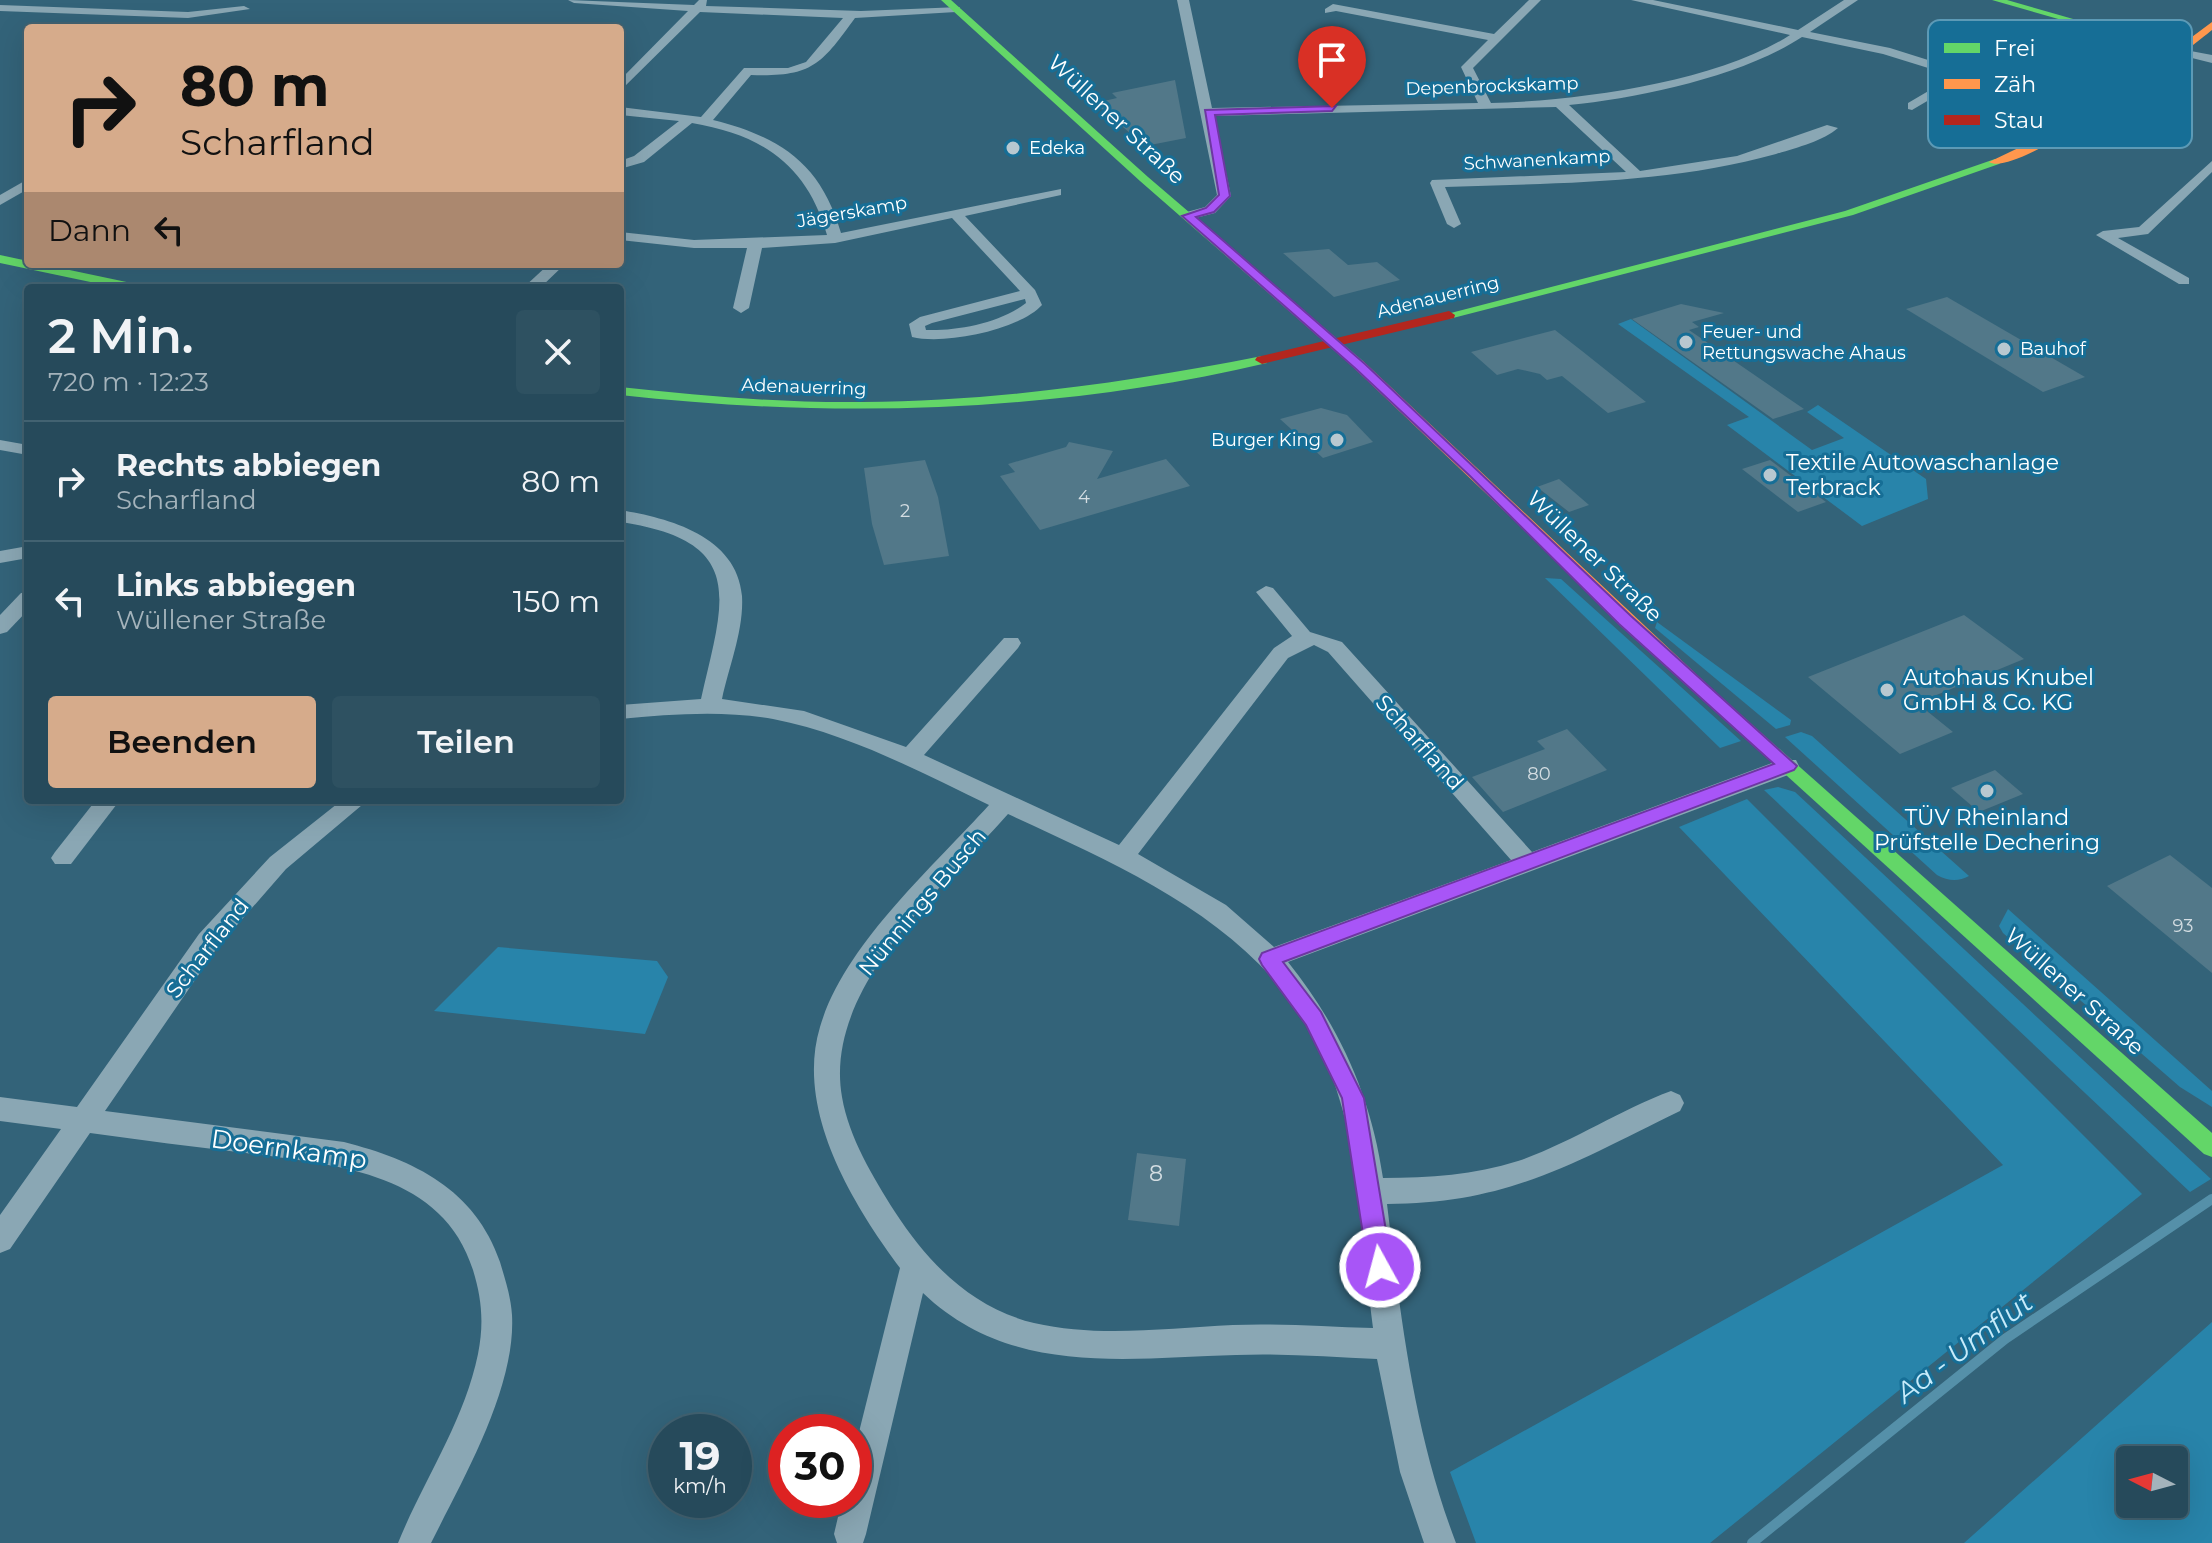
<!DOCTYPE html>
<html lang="de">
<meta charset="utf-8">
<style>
body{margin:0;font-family:Montserrat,sans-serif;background:#2e5161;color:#f1f3f6;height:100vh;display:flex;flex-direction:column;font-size:30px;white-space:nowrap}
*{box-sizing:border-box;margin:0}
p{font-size:26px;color:#a4b3bb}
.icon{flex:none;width:44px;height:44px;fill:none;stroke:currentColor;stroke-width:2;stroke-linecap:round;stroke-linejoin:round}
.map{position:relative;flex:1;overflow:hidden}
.drawer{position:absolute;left:24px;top:284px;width:600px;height:520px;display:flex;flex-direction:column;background:#264a5b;border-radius:8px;box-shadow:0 8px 32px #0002,0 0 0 2px #426271}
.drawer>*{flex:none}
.hud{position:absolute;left:24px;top:24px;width:600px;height:244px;border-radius:8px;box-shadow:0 8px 32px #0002,0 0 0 2px #426271;background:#d6ab8b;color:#111;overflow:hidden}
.needle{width:52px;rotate:276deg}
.buttons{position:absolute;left:2116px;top:1446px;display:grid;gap:16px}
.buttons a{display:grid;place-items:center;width:72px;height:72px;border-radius:8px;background:#264a5b;box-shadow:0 8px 32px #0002,0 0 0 2px #426271;font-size:40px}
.speed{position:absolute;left:648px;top:1414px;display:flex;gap:16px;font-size:40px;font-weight:700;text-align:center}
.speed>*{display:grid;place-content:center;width:104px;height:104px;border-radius:50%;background:#264a5b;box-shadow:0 8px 32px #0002,0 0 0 2px #426271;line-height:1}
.speed small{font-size:20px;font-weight:400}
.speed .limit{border:12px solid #d22;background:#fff;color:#111}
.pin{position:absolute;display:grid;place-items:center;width:68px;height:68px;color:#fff;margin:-82px -34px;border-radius:50% 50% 50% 0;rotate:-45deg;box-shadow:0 0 8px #0007}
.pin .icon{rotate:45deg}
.me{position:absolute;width:88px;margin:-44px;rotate:353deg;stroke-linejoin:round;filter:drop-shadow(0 0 6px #0008)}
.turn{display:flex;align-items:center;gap:28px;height:168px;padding:0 24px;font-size:36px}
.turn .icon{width:104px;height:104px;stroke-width:2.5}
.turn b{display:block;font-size:56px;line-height:68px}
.then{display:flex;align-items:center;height:76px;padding:0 24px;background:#0003;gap:16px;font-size:30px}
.round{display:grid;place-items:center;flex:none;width:84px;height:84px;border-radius:8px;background:#2e5161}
.head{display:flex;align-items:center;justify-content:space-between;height:136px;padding:0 24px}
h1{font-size:48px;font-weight:600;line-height:60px}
.primary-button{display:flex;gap:16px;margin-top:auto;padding:16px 24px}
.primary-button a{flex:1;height:92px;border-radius:8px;background:#d6ab8b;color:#111;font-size:32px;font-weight:600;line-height:92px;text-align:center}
.primary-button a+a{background:#2e5161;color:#f1f3f6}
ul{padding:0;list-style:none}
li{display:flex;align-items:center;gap:24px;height:120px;padding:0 24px;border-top:2px solid #426271}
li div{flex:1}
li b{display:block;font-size:30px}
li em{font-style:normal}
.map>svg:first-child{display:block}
</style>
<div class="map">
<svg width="2212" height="1543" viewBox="0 0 2212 1543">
<rect width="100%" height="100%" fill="#336379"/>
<g fill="#2884aa" fill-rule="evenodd">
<polygon points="1631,319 1812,450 1844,438 1807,412 1818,405 1926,479 1928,499 1862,526 1727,425 1749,417 1618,324"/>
<polygon points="1545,578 1561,579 1741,741 1720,748"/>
<polygon points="1657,622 1791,720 1790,725 1776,729 1655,628"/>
<path d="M1801 732 1812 736 1969 876C1958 882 1948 881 1937 875L1785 737Z"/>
<polygon points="1778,787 1795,792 2211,1179 2190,1192 1764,790"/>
<polygon points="1747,799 2142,1194 1710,1543 1476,1543 1450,1472 2003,1165 1679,827"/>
<polygon points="2008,909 2212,1091 2212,1107 2180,1087 2003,933 1999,926"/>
<polygon points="498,947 657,961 668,977 645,1034 434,1011"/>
<path d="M2212 1322V1543H1964ZM2130 1460H2174V1504H2130Z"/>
</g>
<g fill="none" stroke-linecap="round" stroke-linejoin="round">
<polyline stroke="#5590a9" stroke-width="10" points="1752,1543 2005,1339 2212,1199"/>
</g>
<g fill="#527889">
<polygon points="1175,80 1186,138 1145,146 1095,103 1117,98 1112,93"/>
<polygon points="1329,249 1348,265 1377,262 1400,280 1334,297 1283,253"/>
<polygon points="1947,297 2085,377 2043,392 1906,309"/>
<polygon points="1681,304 1724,313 1692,322 1699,327 1689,330 1804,409 1773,419 1632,319"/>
<polygon points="1555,330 1582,351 1646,402 1608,413 1562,376 1547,380 1540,374 1518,369 1497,375 1471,352"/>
<polygon points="1321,408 1347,415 1373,442 1323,458 1280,419"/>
<polygon points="1069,442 1113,451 1097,479 1166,459 1190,486 1040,530 1000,476 1015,472 1008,464 1066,447"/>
<polygon points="925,460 938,497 949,556 884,565 872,524 864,468"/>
<polygon points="1770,460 1826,502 1798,512 1742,469"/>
<polygon points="1559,479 1589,505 1569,512 1537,487"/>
<polygon points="1964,615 2024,659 1917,703 1953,732 1900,754 1808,677"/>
<polygon points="1567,729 1607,770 1503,812 1472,777 1545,749 1537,741"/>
<polygon points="1995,770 2023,794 1979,812 1951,788"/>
<polygon points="2170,855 2212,888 2212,973 2107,886"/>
<polygon points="1137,1153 1186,1159 1179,1226 1128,1220"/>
</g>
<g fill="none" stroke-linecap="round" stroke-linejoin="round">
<g fill="#8aa7b4" fill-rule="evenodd">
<path d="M568 0 694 5 699 0H707L706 6 861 11 960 7 956 12 855 18C821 65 812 77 751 75L713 120C781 137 821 164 841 233L1061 189V195L965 216 1035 290 1042 305C1019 330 945 345 912 337L909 324 920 317 1020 291 952 218 835 243 762 248 749 308 741 313 733 308 747 248H694L620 240V232L694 240 827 235C807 165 763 135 692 123L644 162 620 169V161L634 156 679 121 620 115V107L701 117 744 68H788L806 62 843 18 700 12 620 91V80L688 11 574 3ZM1025 299 1026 303C1000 323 958 331 926 330L925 326 932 323Z"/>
<path d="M1177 0H1189L1212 108 1478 103 1461 67 1488 40 1336 11 1325 13V9L1333 4 1494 34 1529 0H1541L1473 68 1491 103C1578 101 1717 82 1790 35L1631 0H1653L1798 30 1844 0H1858L1810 32 1890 48 1963 71 2008 45 1970 35V31L2024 44 1912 110 1908 109V103L1954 76 1883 54 1802 37C1742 76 1640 98 1569 105L1640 171 1737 156 1827 125 1838 128C1823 141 1796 148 1776 154 1668 184 1557 183 1445 187L1461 224 1454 228 1447 224 1430 183 1432 180 1626 172 1556 107 1214 116 1231 196 1215 213 1188 220 1181 216 1183 213 1205 207 1217 195Z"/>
<polygon points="0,5 188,12 244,6 250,9 188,18 0,11"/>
<polygon points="2180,49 2212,55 2212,63 2180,55"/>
<polygon points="2212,161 2212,172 2148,234 2118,238 2189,278 2189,284 2179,284 2096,235 2103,231 2139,227"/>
<polygon points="28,179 28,189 0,205 0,195"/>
<polygon points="549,264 565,264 540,288 523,288"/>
<polygon points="0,440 28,445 28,455 0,450"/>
<path d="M620 510C669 518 737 536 742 596 744 630 729 666 722 699L804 711 906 747 1004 638H1018L1021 643 1018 648 924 755 1119 845 1274 648 1292 636 1256 592 1266 586 1273 588 1310 632 1342 642 1532 852 1780 760H1796L1799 766 1796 772 1288 962C1340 1027 1371 1096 1383 1178 1430 1178 1474 1175 1518 1161 1571 1143 1619 1110 1671 1091L1680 1095 1684 1103 1680 1111C1575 1162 1509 1204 1387 1204 1401 1320 1414 1433 1456 1543H1424L1400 1472 1377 1359C1330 1357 1283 1353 1236 1355 1126 1358 1011 1377 923 1293L866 1534 863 1543H837L834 1534 842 1500H854V1452L900 1268C852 1203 795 1110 820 1027 844 945 933 867 989 805 920 772 850 734 773 719 723 710 671 714 620 719V705L701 699C723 601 750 541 620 522ZM1314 645 1328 652 1511 860 1274 947 1226 905 1138 854 1288 658ZM1008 814C1146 878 1294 940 1340 1101 1362 1174 1363 1253 1373 1328 1326 1327 1280 1323 1233 1325 1167 1328 1099 1338 1034 1323 972 1308 928 1263 895 1212 873 1177 849 1138 842 1097 823 988 942 889 1008 814Z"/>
<polygon points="28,546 28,558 0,563 0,551"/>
<polygon points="28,592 28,610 7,632 0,634 0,615 21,593"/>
<polygon points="96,800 120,800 71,864 55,864 51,858 55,852"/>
<path d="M342 800H368L286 869 217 948 105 1111 344 1142C414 1160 475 1189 500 1262 505 1279 511 1297 512 1315 516 1388 463 1479 431 1543H398C424 1479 464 1422 478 1354 484 1324 482 1299 473 1270 442 1171 333 1165 246 1153 194 1147 142 1140 90 1133L10 1249 0 1253V1215L61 1129 0 1121V1097L77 1107 199 934 270 857Z"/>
</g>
<g fill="#63d668" fill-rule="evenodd">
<polygon points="941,0 951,0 1148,177 1363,361 1363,367 1353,367 1140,181"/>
<polygon points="1992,0 2007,0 2189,52 2181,54"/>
<polygon points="1995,159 2001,162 1999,164 1853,215 1449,319 1443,315 1845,211"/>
<polygon points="0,255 28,261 28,264 41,264 136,284 142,288 119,288 0,263"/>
<path d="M1262 356 1267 357V363C1054 413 836 419 620 395V387C701 396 782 403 863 402 998 401 1130 382 1262 356Z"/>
<polygon points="1706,687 1712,689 2212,1133 2212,1157 2204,1154 1700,697 1697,693 1700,689"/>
</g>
<g fill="#ff974d" fill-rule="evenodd">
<path d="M2212 22V30C2184 53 2018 180 1989 162L2050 133 2106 101Z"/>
<polygon points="1358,360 1363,361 1712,689 1715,693 1712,697 1700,697 1353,367 1351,364"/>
</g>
<polygon fill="#b3261e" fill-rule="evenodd" points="1449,311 1455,315 1454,318 1262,364 1255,360 1257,357"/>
</g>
<polygon fill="#a855f7" stroke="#6d37a1" stroke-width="2" points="1336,106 1332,111 1215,115 1230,196 1214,212 1196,217 1365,364 1631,616 1797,766 1794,770 1283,962 1321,1012 1364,1098 1392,1267 1389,1275 1380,1279 1372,1275 1368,1267 1342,1098 1306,1025 1262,965 1259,959 1262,953 1774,764 1619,624 1470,476 1356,369 1182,216 1206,208 1219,195 1205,110"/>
<g fill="#b8c8d0" stroke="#166e96" stroke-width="3">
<circle cx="1013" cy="148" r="8"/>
<circle cx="1686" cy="342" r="8"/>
<circle cx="2004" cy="349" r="8"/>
<circle cx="1337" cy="440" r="8"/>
<circle cx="1770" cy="475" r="8"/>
<circle cx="1887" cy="690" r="8"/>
<circle cx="1987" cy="791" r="8"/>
</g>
<g text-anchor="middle" stroke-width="6" stroke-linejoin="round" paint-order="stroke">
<g font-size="18" fill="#fff" stroke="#166e96">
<text transform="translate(1492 86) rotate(-2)" y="6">Depenbrockskamp</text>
<text transform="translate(1537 160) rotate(-3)" y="6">Schwanenkamp</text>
<text transform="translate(852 212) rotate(-10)" y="6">Jägerskamp</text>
<text transform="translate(1438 297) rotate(-14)" y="6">Adenauerring</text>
<text transform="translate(804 387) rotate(2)" y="6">Adenauerring</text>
</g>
<g font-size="18" fill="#fff" stroke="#166e96" text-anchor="start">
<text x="1029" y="154">Edeka</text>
<text x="1702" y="338">Feuer- und<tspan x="1702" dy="21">Rettungswache Ahaus</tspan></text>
<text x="2020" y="355">Bauhof</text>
<text x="1321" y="446" text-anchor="end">Burger King</text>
</g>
<g font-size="18" fill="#d4dde2">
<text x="1084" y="503">4</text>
<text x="905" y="517">2</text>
<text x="1539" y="780">80</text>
<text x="2183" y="932">93</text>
</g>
<g font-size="22" fill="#fff" stroke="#166e96">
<text transform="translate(1117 119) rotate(43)" y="8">Wüllener Straße</text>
<text transform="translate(1595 556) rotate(44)" y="8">Wüllener Straße</text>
<text transform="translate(1420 742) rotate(48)" y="8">Scharfland</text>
<text transform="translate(922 902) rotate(-50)" y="8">Nünnings Busch</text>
<text transform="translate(207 948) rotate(-52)" y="8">Scharfland</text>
<text transform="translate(2075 991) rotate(42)" y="8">Wüllener Straße</text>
</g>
<g font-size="22" fill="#fff" stroke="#166e96" text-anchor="start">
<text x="1786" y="470">Textile Autowaschanlage<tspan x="1786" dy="25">Terbrack</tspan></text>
<text x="1903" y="685">Autohaus Knubel<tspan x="1903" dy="25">GmbH &amp; Co. KG</tspan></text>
<text x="1987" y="825" text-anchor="middle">TÜV Rheinland<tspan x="1987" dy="25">Prüfstelle Dechering</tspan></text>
</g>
<g font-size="22" fill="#d4dde2">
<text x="1156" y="1181">8</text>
</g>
<g font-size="26" fill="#fff" stroke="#166e96">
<text transform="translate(289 1149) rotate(8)" y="9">Doernkamp</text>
</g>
<g font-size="28" font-style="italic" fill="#c7ebfa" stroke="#166e96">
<text transform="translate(1964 1347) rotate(-37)" y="10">Aa - Umflut</text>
</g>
</g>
<rect x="1928" y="20" width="264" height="128" rx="12" fill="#166e96" stroke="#5c9ab6" stroke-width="2"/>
<rect x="1944" y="43" width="36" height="10" fill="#63d668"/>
<rect x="1944" y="79" width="36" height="10" fill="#ff974d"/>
<rect x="1944" y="115" width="36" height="10" fill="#b3261e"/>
<g font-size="22" fill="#fff">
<text x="1994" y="56">Frei</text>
<text x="1994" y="92">Zäh</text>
<text x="1994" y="128">Stau</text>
</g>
</svg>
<div class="buttons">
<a><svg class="needle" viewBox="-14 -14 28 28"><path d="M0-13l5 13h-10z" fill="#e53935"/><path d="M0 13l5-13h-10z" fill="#a4b3bb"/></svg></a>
</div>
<div class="speed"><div>19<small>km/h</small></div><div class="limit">30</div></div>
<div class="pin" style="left:1332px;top:108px;background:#d93025"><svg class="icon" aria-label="arrive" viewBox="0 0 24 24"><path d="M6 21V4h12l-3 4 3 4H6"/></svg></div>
<svg class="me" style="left:1380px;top:1267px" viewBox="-20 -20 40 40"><circle r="17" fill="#a855f7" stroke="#fff" stroke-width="3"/><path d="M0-11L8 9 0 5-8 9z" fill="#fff"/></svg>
<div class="hud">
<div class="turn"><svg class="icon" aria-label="right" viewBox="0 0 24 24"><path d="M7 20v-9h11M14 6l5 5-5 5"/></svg><div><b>80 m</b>Scharfland</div></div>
<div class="then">Dann<svg class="icon" aria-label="left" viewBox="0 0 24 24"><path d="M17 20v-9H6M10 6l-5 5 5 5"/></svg></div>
</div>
<section class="drawer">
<div class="head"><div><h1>2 Min.</h1><p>720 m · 12:23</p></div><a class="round"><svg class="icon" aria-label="close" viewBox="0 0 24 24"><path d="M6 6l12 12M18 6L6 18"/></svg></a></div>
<ul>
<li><svg class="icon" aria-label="right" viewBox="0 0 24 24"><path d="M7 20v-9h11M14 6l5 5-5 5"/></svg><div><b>Rechts abbiegen</b><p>Scharfland</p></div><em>80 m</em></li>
<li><svg class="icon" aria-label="left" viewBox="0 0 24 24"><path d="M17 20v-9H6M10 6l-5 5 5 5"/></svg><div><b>Links abbiegen</b><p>Wüllener Straße</p></div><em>150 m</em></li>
</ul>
<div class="primary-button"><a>Beenden</a><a>Teilen</a></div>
</section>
</div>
